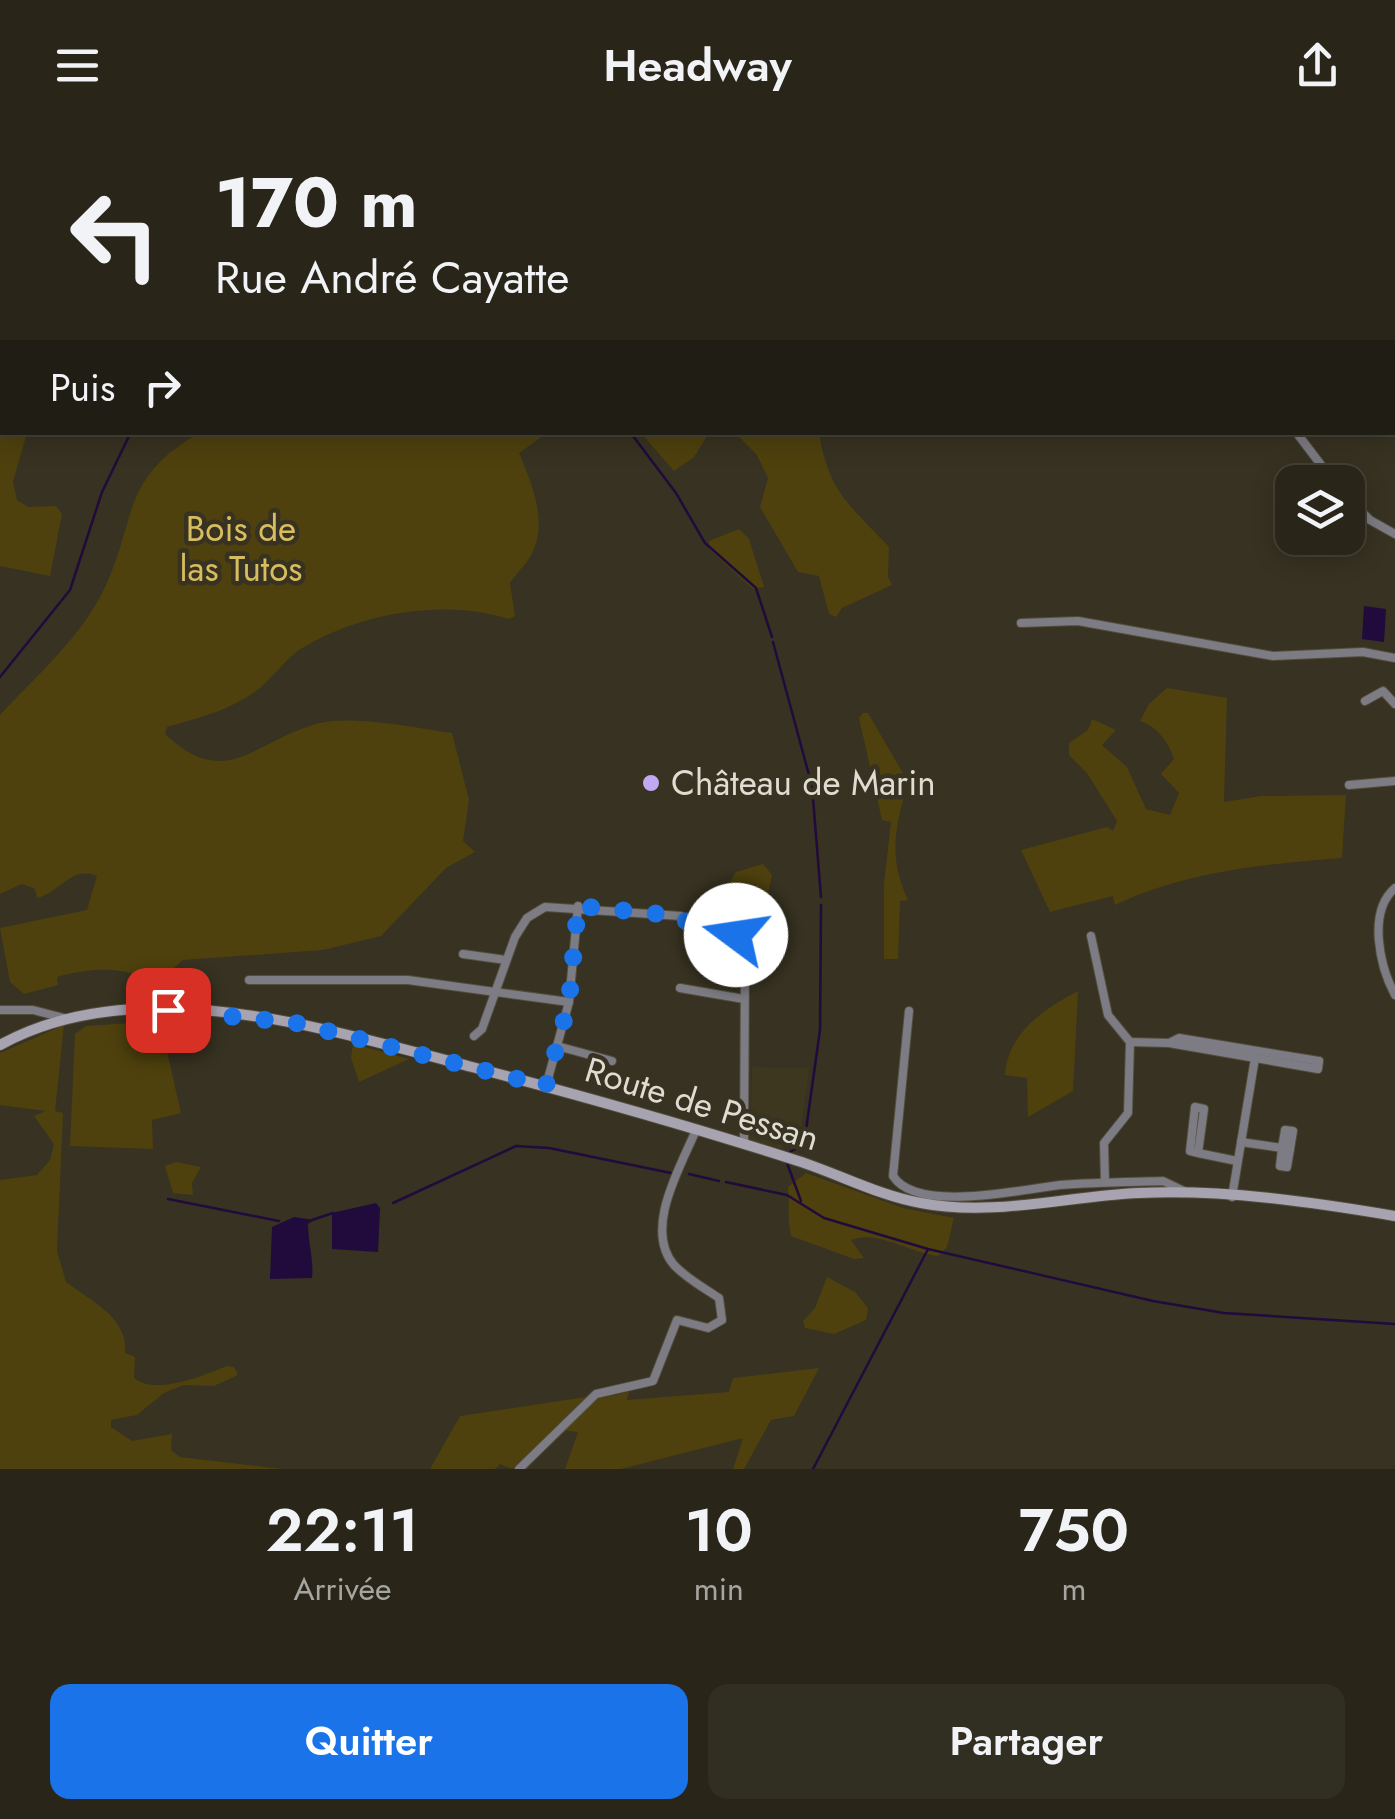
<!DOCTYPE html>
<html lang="fr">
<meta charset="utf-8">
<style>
body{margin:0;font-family:Jost,sans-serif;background:#312e22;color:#f1f3f6;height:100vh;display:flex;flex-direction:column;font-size:38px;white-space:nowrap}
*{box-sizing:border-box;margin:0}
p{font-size:32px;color:#a5a5a2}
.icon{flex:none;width:55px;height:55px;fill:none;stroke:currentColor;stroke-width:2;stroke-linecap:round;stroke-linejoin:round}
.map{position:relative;height:1339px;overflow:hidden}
.side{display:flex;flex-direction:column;background:#292619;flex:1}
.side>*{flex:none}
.hud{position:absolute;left:0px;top:0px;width:1395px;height:305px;box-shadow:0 5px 25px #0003,0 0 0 2px #454338;background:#292619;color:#f1f3f6;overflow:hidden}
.controls{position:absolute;left:1275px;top:335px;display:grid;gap:20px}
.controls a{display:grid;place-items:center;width:90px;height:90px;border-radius:20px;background:#292619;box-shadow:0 5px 25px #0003,0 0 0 2px #454338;font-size:50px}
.pin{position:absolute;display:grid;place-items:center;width:85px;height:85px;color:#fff;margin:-42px;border-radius:20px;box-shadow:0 5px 15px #0006}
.me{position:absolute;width:110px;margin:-55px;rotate:284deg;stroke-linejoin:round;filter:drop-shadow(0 0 8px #0008)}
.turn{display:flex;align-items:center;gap:35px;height:210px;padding:0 50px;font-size:45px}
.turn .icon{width:130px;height:130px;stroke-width:2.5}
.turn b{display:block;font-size:70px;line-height:85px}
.then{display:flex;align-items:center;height:95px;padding:0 50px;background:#0003;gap:20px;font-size:38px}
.eta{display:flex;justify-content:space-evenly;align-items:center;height:170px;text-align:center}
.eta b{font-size:60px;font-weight:600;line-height:70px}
.action{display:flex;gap:20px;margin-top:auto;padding:20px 50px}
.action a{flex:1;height:115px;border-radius:20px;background:#1a73e8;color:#fff;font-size:40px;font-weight:600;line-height:115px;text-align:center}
.action a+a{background:#312e22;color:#f1f3f6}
header{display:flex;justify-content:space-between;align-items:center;height:130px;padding:0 50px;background:#292619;font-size:45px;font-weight:600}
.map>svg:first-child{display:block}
</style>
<header><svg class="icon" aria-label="menu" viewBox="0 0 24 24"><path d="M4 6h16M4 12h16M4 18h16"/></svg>Headway<svg class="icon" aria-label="share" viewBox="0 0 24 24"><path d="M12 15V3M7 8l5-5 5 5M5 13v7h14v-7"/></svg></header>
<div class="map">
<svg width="1395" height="1339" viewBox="0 0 1395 1339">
<rect width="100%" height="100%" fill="#373221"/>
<polygon fill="#3e371f" points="752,937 809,938 799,1014 782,1019 750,1010"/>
<g fill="#4e410e">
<polygon points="346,0 770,0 769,2"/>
<polygon points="0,259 2,302 27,303 13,352 17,370 28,377 56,376 62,384 50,446 0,436"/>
<path d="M199 303H547L519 323C531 352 547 388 534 419 530 431 517 442 510 453L515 486 509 489C443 468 358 483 299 520 285 530 274 546 260 558 234 579 200 588 167 597L165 604C227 663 255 609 320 593 352 585 418 598 452 603L469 670 463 711 475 722 446 738 381 806 323 820 183 830 164 847 161 860C133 834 92 837 57 847L58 855 24 864 10 852 0 798 87 780 97 746C71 735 61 762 37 768L35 759 22 754 0 764V585C34 548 76 512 100 467 139 393 116 351 199 303Z"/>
<polygon points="641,303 709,303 694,327 674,341"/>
<path d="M735 303H819C829 363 849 374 889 417L888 447 892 455 842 478 836 487 829 484 819 446 798 442 760 377 768 348 757 325Z"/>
<polygon points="739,399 749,409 764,457 753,459 709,419 709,411"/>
<path d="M1167 558 1227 568 1224 672 1261 666 1346 665 1342 728C1265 734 1186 741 1115 775L1113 766 1050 782 1021 720 1107 697 1113 701 1117 691 1087 643 1069 625V613L1088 600 1092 589 1116 600 1102 615 1127 637 1146 679 1170 685 1179 663 1161 644 1174 629C1169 613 1157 596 1140 591L1149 574Z"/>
<path d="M863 583H868L908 652C896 696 887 725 908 770L900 771 898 829H884V754L891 692 882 690 859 588Z"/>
<polygon points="763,734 772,745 766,773 728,776 723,763 736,742"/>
<path d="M1078 861 1073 961 1028 987 1027 948 1005 945C1008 903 1042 880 1078 861Z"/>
<polygon points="160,891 181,983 152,990 153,1019 70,1016 75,904 86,896"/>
<path d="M64 895 55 981 63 983 57 1121 66 1152C91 1171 129 1188 125 1223L135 1227 134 1248C156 1266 204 1245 227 1236L234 1237 238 1245 214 1256 184 1255 164 1263 137 1285 111 1290V1297L132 1311 172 1304 171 1320 180 1327 282 1339H0V1050L37 1045 50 1030 54 1014 34 986 46 981 0 975V923Z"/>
<polygon points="353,914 409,929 359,952 351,928"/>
<polygon points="176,1032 201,1037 192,1053 193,1065 173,1063 165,1036"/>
<path d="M806 1043 903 1078 954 1088 947 1117 938 1126C912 1123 875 1099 851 1110L864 1128 854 1129 791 1106C787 1091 790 1073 788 1057Z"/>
<polygon points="827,1147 855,1162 868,1178 866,1190 834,1204 805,1198 803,1191 815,1178"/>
<polygon points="819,1238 794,1286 771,1290 744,1339 733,1339 743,1308 621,1339 565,1339 578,1302 562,1300 595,1269 629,1262 627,1270 729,1262 733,1248"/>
<polygon points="586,1267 512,1339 500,1334 495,1339 430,1339 460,1286"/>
</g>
<g fill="#210b3c">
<polygon points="1364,476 1386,479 1384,512 1362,509"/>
<polygon points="376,1073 380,1078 378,1122 332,1119 332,1083"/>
<path d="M294 1087 314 1090 308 1094C308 1113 314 1129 312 1148L270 1149 272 1097Z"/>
</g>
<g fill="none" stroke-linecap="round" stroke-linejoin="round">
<g stroke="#210b3c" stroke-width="2.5">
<polyline points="0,118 2,119"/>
<polyline points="630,302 676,363 705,413 756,458 772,507"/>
<polyline points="773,512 812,656 821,767"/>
<polyline points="0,547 70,460 102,362 131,302"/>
<polyline points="790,1022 804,1014 820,900 821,775"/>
<polyline points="787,1033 801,1071"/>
<polyline points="689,1044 719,1051"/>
<polyline points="726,1052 787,1065 824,1088 928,1119 1153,1171 1224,1183 1395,1194"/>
<polyline points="168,1069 279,1091"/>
<polyline points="393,1073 516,1016 549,1018 671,1043"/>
<polyline points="312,1090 333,1083"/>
<polyline points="813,1339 928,1119"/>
</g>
<defs>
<g id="minor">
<polyline points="1110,0 1112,2"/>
<polyline points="1127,0 1139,2"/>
<polyline points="911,2 912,0"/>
<polyline points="1392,23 1395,23"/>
<polyline points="1296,302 1334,352"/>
<polyline points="1348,368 1370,390 1395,404"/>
<polyline points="1021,493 1078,491 1273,526 1363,522 1395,528"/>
<polyline points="1365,571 1383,561 1395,574"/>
<polyline points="1349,655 1395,651"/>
<path d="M1395 758C1367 782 1380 837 1395 865"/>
<polyline points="728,782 745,833 744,1014"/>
<polyline points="1091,806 1108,885 1130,912 1128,983 1104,1013 1105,1052"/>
<polyline points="463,824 506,830"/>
<polyline points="249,850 408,850 569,872"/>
<polyline points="680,858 744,869"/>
<polyline points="0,880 33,880 64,888"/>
<path d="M909 881 893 1046C917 1084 1023 1059 1060 1055 1095 1052 1129 1052 1163 1051L1186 1062"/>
<polyline points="474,906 482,899 515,807 527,788 545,777 681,786 696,800 736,805"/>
<polyline points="1130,912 1169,913 1318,939 1319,931"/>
<polyline points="1171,912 1179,908 1319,931"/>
<polyline points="557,916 612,931"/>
<polyline points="546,956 569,872 578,776"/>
<polyline points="1241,1012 1282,1018 1280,1036 1287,1037 1293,1001 1285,1000 1282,1018 1290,1020"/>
<polyline points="1198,1023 1190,1021 1195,977 1204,979 1198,1023 1237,1031"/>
<polyline points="1232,1067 1255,928"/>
<path d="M519 1339 596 1264 653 1251 677 1190 708 1198 722 1190 719 1168C704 1158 686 1148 674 1135 643 1099 681 1036 696 1000"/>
</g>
<path id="secondary" d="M0 915C140 838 328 900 472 937 579 965 686 995 792 1029 835 1042 876 1065 921 1073 993 1087 1067 1066 1139 1063 1223 1059 1312 1072 1395 1086"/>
</defs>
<use href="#minor" stroke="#524d3d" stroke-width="10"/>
<use href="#secondary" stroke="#524d3d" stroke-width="12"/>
<use href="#minor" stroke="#7d7b83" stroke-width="8"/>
<use href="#secondary" stroke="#a7a3b1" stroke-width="10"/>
</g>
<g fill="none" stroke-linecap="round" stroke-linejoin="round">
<polyline stroke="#1a73e8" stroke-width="18" stroke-dasharray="0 32.4" points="168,880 296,893 546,956 569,872 578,776 680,786 696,800 736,805"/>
</g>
<circle fill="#c1a8f3" stroke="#373221" stroke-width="4" cx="651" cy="653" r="10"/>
<g text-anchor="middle" stroke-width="9" stroke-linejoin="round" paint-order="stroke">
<g font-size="35" fill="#d7bd5d" stroke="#373221">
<text x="241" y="411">Bois de<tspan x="241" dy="40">las Tutos</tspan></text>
</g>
<g font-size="35" fill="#dfdcd2" stroke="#373221" text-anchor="start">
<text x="671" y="665">Château de Marin</text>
</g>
<g font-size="35" fill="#dfdcd2" stroke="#373221">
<text transform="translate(702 974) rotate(17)" y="12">Route de Pessan</text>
</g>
</g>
</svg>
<div class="controls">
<a><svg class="icon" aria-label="layers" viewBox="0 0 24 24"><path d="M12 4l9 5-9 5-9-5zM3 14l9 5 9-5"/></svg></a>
</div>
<div class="pin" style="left:168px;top:880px;background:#d93025"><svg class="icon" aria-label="arrive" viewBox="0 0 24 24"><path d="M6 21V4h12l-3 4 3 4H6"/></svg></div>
<svg class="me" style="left:736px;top:805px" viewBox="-20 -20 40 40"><circle r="19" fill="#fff"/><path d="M0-13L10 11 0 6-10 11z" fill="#1a73e8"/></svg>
<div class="hud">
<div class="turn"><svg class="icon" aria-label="left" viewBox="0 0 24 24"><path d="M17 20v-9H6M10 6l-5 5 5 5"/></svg><div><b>170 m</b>Rue André Cayatte</div></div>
<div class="then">Puis<svg class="icon" aria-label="right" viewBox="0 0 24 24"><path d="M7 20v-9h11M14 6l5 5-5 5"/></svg></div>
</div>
</div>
<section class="side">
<div class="eta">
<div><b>22:11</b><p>Arrivée</p></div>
<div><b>10</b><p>min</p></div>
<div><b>750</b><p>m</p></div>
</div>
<div class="action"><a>Quitter</a><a>Partager</a></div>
</section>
